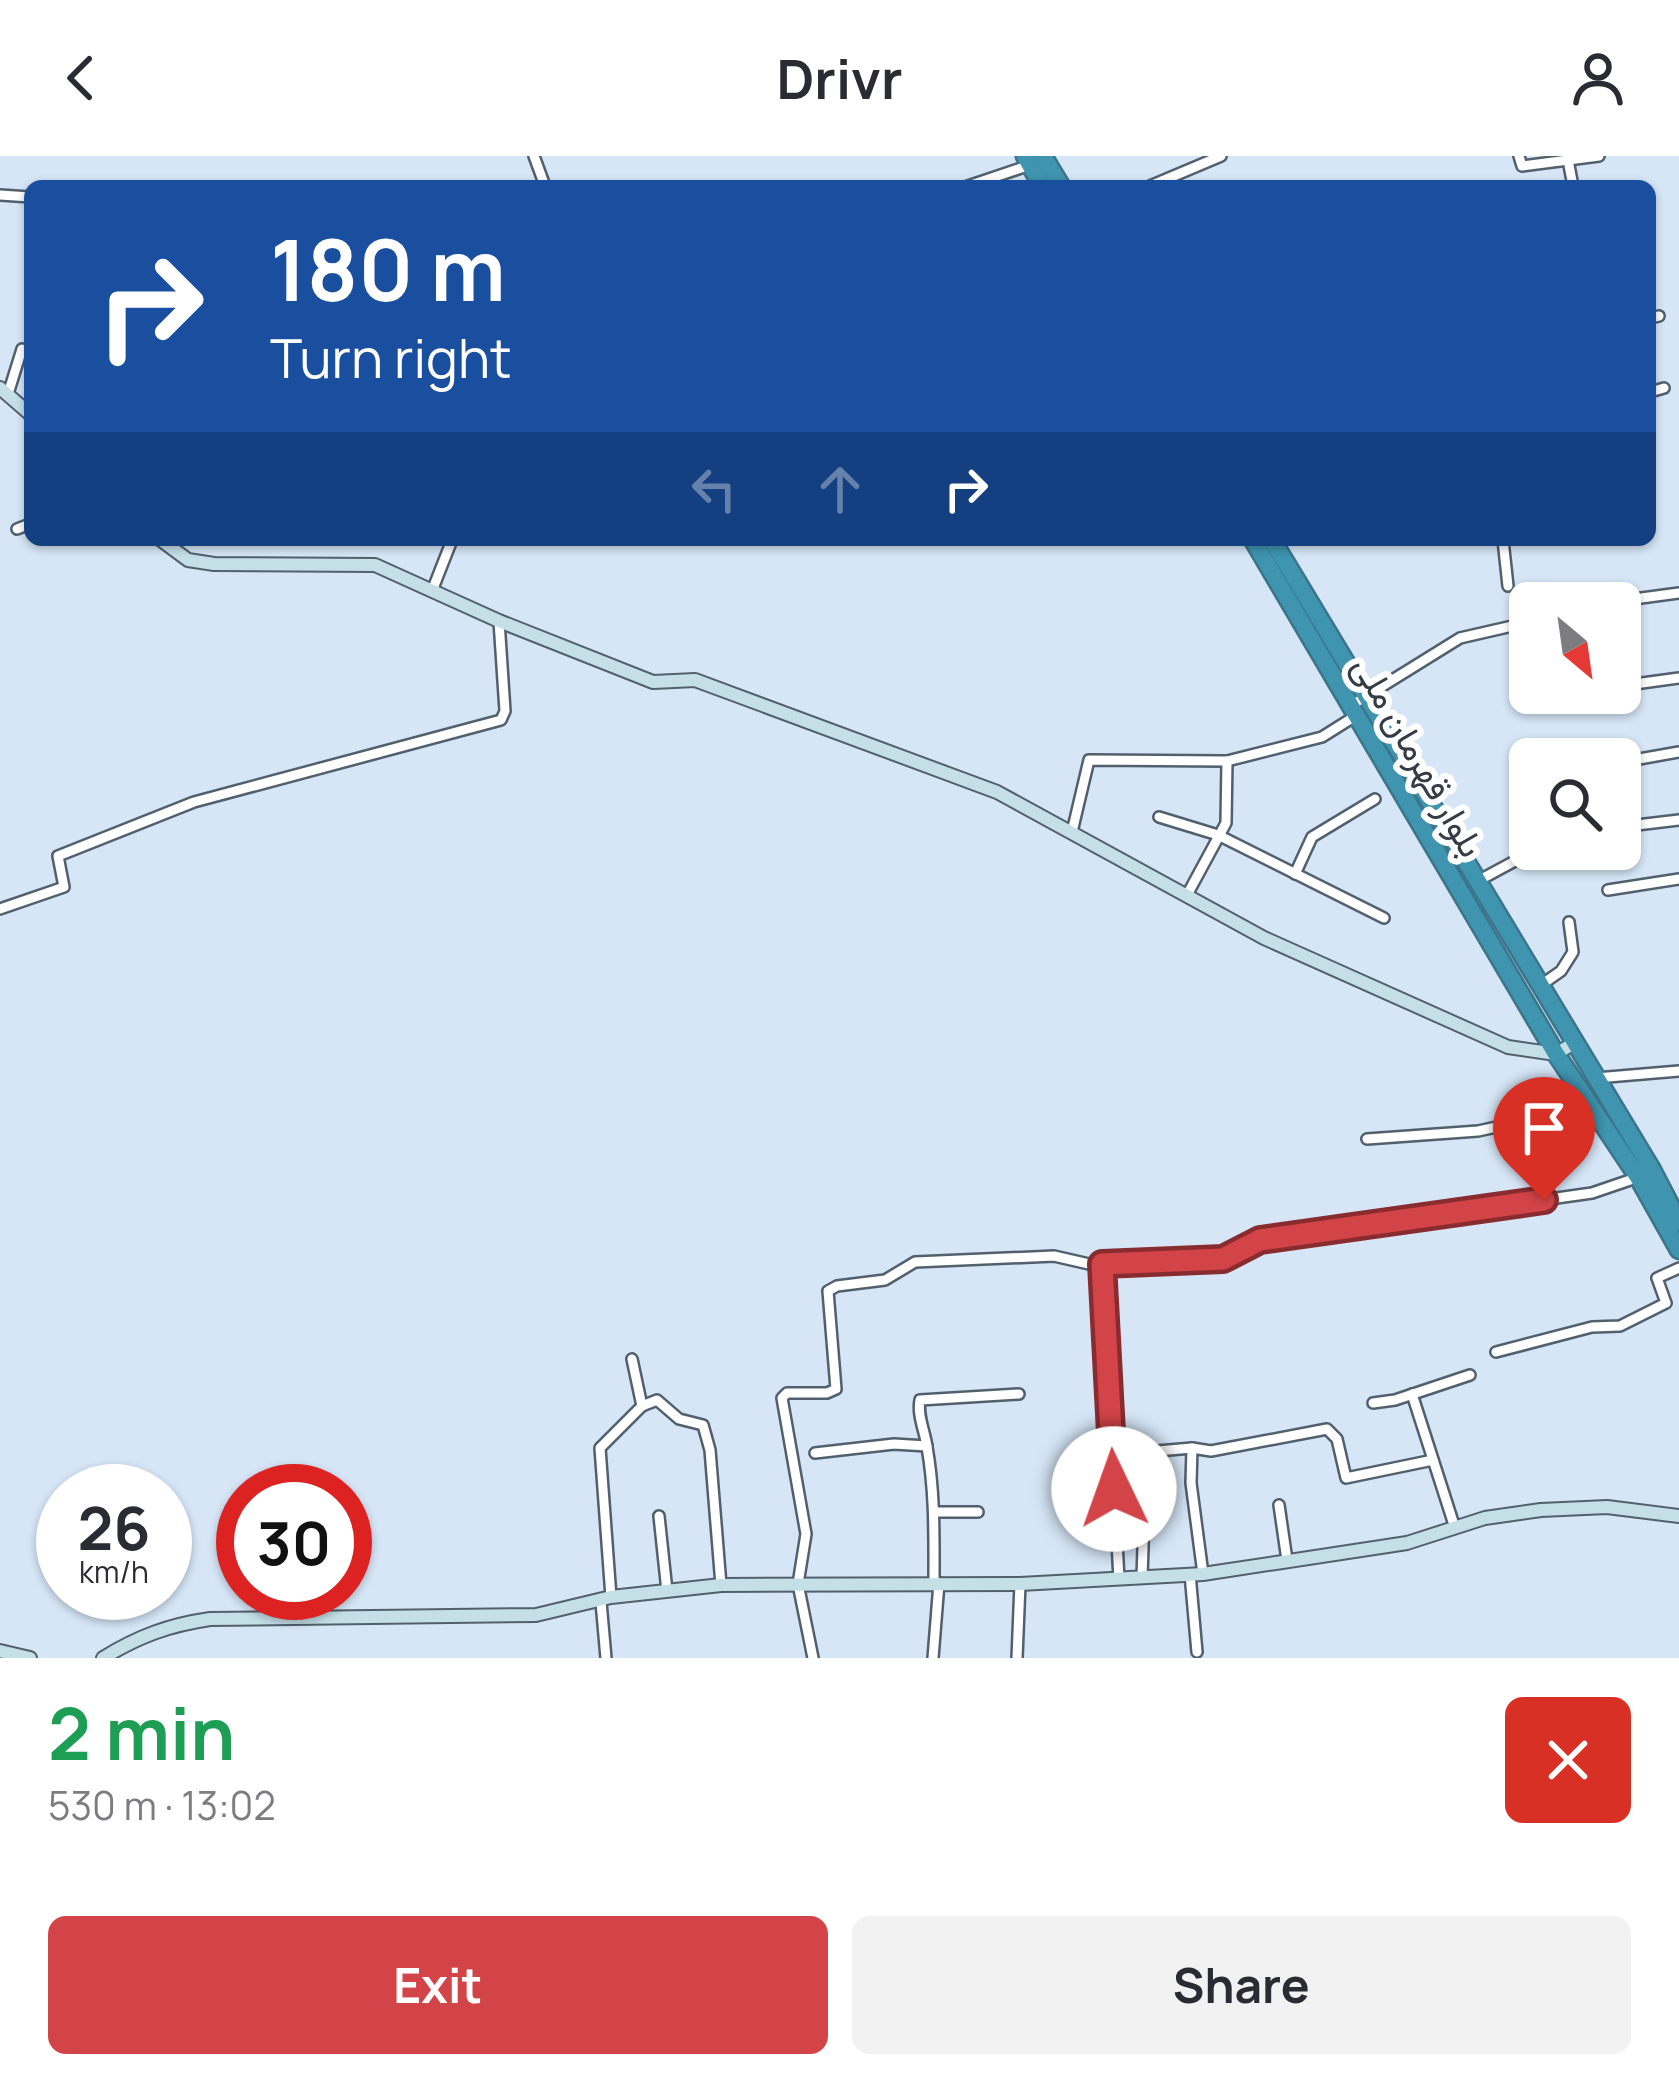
<!DOCTYPE html>
<meta charset="utf-8">
<style>
body{margin:0;font-family:Manrope,Vazirmatn,sans-serif;background:#f2f2f3;color:#2b2b33;height:100vh;display:flex;flex-direction:column;font-size:45px;white-space:nowrap}
*{box-sizing:border-box;margin:0}
p{font-size:39px;color:#7c7c81}
.icon{flex:none;width:66px;height:66px;fill:none;stroke:currentColor;stroke-width:2;stroke-linecap:round;stroke-linejoin:round}
.map{position:relative;height:1502px;overflow:hidden}
.details{display:flex;flex-direction:column;background:#fff;flex:1}
.details>*{flex:none}
.hud{position:absolute;left:24px;top:24px;width:1632px;height:366px;border-radius:18px;box-shadow:0 3px 9px #0004;background:#1a4fa0;color:#fff;overflow:hidden}
.needle{width:78px;rotate:151deg}
.buttons{position:absolute;left:1509px;top:426px;display:grid;gap:24px}
.buttons a{display:grid;place-items:center;width:132px;height:132px;border-radius:18px;background:#fff;box-shadow:0 3px 9px #0004;font-size:60px}
.speed{position:absolute;left:36px;top:1308px;display:flex;gap:24px;font-size:60px;font-weight:700;text-align:center}
.speed>*{display:grid;place-content:center;width:156px;height:156px;border-radius:50%;background:#fff;box-shadow:0 3px 9px #0004;line-height:1}
.speed small{font-size:30px;font-weight:400}
.speed .limit{border:18px solid #d22;background:#fff;color:#111}
.pin{position:absolute;display:grid;place-items:center;width:102px;height:102px;color:#fff;margin:-123px -51px;border-radius:50% 50% 50% 0;rotate:-45deg;box-shadow:0 0 12px #0007}
.pin .icon{rotate:45deg}
.me{position:absolute;width:132px;margin:-66px;rotate:357deg;stroke-linejoin:round;filter:drop-shadow(0 0 9px #0008)}
.turn{display:flex;align-items:center;gap:42px;height:252px;padding:0 48px;font-size:54px}
.turn .icon{width:156px;height:156px;stroke-width:2.5}
.turn b{display:block;font-size:84px;line-height:102px}
.lanes{display:flex;align-items:center;height:114px;padding:0 48px;background:#0003;justify-content:center;gap:60px;direction:ltr}
.lanes .off{opacity:.35}
.round{display:grid;place-items:center;flex:none;width:126px;height:126px;border-radius:18px;background:#f2f2f3}
.headline{display:flex;align-items:center;justify-content:space-between;height:204px;padding:0 48px}
h1{font-size:72px;font-weight:700;line-height:90px;color:#1e9e55}
.button{display:flex;gap:24px;margin-top:auto;padding:24px 48px}
.button a{flex:1;height:138px;border-radius:18px;background:#d34448;color:#fff;font-size:48px;font-weight:700;line-height:138px;text-align:center}
.button a+a{background:#f2f2f3;color:#2b2b33}
header{display:flex;justify-content:space-between;align-items:center;height:156px;padding:0 48px;background:#fff;font-size:54px;font-weight:700}
.map>svg:first-child{display:block}
</style>
<header><svg class="icon" aria-label="back" viewBox="0 0 24 24"><path d="M15 5l-7 7 7 7"/></svg>Drivr<svg class="icon" aria-label="person" viewBox="0 0 24 24"><circle cx="12" cy="8" r="4"/><path d="M4 21q1-7 8-7t8 7"/></svg></header>
<div class="map">
<svg width="1679" height="1502" viewBox="0 0 1679 1502">
<rect width="100%" height="100%" fill="#d6e6f7"/>
<g fill="none" stroke-linecap="round" stroke-linejoin="round">
<defs>
<g id="street">
<polyline points="534,0 545,30"/>
<polyline points="1519,0 1522,10 1599,0"/>
<polyline points="1568,4 1573,30"/>
<polyline points="968,30 1030,9"/>
<polyline points="1150,30 1221,0"/>
<polyline points="0,39 30,41"/>
<polyline points="1650,162 1659,160"/>
<polyline points="1650,236 1664,232"/>
<polyline points="8,238 22,193"/>
<polyline points="17,373 30,368"/>
<polyline points="1503,384 1508,430"/>
<polyline points="432,435 452,384"/>
<polyline points="1604,447 1679,437"/>
<polyline points="1620,530 1679,522"/>
<polyline points="1352,549 1460,482 1530,466"/>
<polyline points="1628,605 1679,596"/>
<polyline points="1159,661 1218,679 1384,762"/>
<polyline points="1620,671 1679,664"/>
<polyline points="1072,676 1089,604 1227,605 1322,581 1357,559"/>
<polyline points="1295,718 1312,681 1375,643"/>
<polyline points="1476,726 1537,693"/>
<polyline points="1608,734 1679,723"/>
<polyline points="1187,739 1226,667 1227,605"/>
<polyline points="0,753 64,731 58,700 194,646 501,564 505,555 499,465"/>
<polyline points="1541,829 1561,815 1573,796 1569,766"/>
<polyline points="1596,922 1679,915"/>
<polyline points="1367,983 1478,975 1590,951"/>
<polyline points="1102,1108 1119,1423"/>
<polyline points="1496,1196 1592,1171 1620,1170 1666,1147 1657,1122 1679,1112"/>
<polyline points="1412,1238 1455,1372"/>
<polyline points="1373,1247 1395,1244 1470,1219"/>
<polyline points="642,1250 657,1244 679,1263 703,1269 710,1294 721,1429"/>
<polyline points="1192,1292 1191,1327 1203,1418"/>
<polyline points="815,1297 894,1288 927,1290"/>
<polyline points="1279,1349 1287,1404"/>
<polyline points="934,1356 978,1356"/>
<polyline points="659,1360 667,1435"/>
<polyline points="1190,1418 1197,1496"/>
<polyline points="1142,1422 1146,1296 1192,1292 1211,1295 1327,1273 1337,1283 1346,1322 1433,1304"/>
<path d="M934 1426C934 1381 935 1336 927 1291 925 1275 917 1260 920 1244L1019 1238"/>
<polyline points="611,1441 600,1292 642,1250 632,1203"/>
<polyline points="601,1446 606,1502"/>
<polyline points="813,1502 798,1428 806,1378 782,1242 787,1237 827,1237 836,1233 828,1135 837,1130 885,1124 915,1106 1054,1100 1089,1108 1223,1103 1260,1084 1592,1037 1636,1022"/>
<polyline points="933,1502 939,1427"/>
<polyline points="1017,1502 1020,1428"/>
</g>
<g id="secondary">
<polyline points="0,232 30,258"/>
<polyline points="161,384 188,404 214,408 375,409 499,465 653,526 695,524 997,636 1264,782 1508,891 1556,898 1574,887"/>
<polyline points="0,1495 30,1502"/>
<path d="M103 1502C139 1480 169 1469 210 1463L536 1459 611 1441 721 1429 1020 1428 1203 1418 1407 1387 1485 1362 1541 1354 1607 1351 1679 1360"/>
</g>
<g id="highway">
<polyline points="1025,0 1042,30"/>
<polyline points="1043,0 1061,30"/>
<polyline points="1253,384 1556,898 1638,1021 1679,1094"/>
<polyline points="1272,384 1652,1014 1679,1066"/>
</g>
</defs>
<use href="#street" stroke="#52606d" stroke-width="14"/>
<use href="#secondary" stroke="#52606d" stroke-width="16"/>
<use href="#highway" stroke="#3c7589" stroke-width="21"/>
<use href="#street" stroke="#fff" stroke-width="9"/>
<use href="#secondary" stroke="#c5dfe7" stroke-width="12"/>
<use href="#highway" stroke="#3f94af" stroke-width="16"/>
</g>
<g fill="none" stroke-linecap="round" stroke-linejoin="round">
<defs>
<polyline id="route" points="1114,1333 1102,1108 1223,1103 1260,1084 1544,1044"/>
</defs>
<use href="#route" stroke="#892c2f" stroke-width="30"/>
<use href="#route" stroke="#d34448" stroke-width="21"/>
</g>
<g text-anchor="middle" stroke-width="12" stroke-linejoin="round" paint-order="stroke">
<g font-size="36" fill="#363c43" stroke="#fff">
<text transform="translate(1419 600) rotate(60)" y="13">بلوار قهرمان ملی</text>
</g>
</g>
</svg>
<div class="buttons">
<a><svg class="needle" viewBox="-14 -14 28 28"><path d="M0-13l5 13h-10z" fill="#e53935"/><path d="M0 13l5-13h-10z" fill="#7c7c81"/></svg></a>
<a><svg class="icon" aria-label="search" viewBox="0 0 24 24"><circle cx="10" cy="10" r="6"/><path d="M15 15l6 6"/></svg></a>
</div>
<div class="speed"><div>26<small>km/h</small></div><div class="limit">30</div></div>
<div class="pin" style="left:1544px;top:1044px;background:#d93025"><svg class="icon" aria-label="arrive" viewBox="0 0 24 24"><path d="M6 21V4h12l-3 4 3 4H6"/></svg></div>
<svg class="me" style="left:1114px;top:1333px" viewBox="-20 -20 40 40"><circle r="19" fill="#fff"/><path d="M0-13L10 11 0 6-10 11z" fill="#d34448"/></svg>
<div class="hud">
<div class="turn"><svg class="icon" aria-label="right" viewBox="0 0 24 24"><path d="M7 20v-9h11M14 6l5 5-5 5"/></svg><div><b>180 m</b>Turn right</div></div>
<div class="lanes"><svg class="icon off" aria-label="left" viewBox="0 0 24 24"><path d="M17 20v-9H6M10 6l-5 5 5 5"/></svg><svg class="icon off" aria-label="ahead" viewBox="0 0 24 24"><path d="M12 20V5M6 11l6-6 6 6"/></svg><svg class="icon" aria-label="right" viewBox="0 0 24 24"><path d="M7 20v-9h11M14 6l5 5-5 5"/></svg></div>
</div>
</div>
<section class="details">
<div class="headline"><div><h1>2 min</h1><p>530 m · 13:02</p></div><a class="round" style="background:#d93025;color:#fff"><svg class="icon" aria-label="close" viewBox="0 0 24 24"><path d="M6 6l12 12M18 6L6 18"/></svg></a></div>
<div class="button"><a>Exit</a><a>Share</a></div>
</section>
